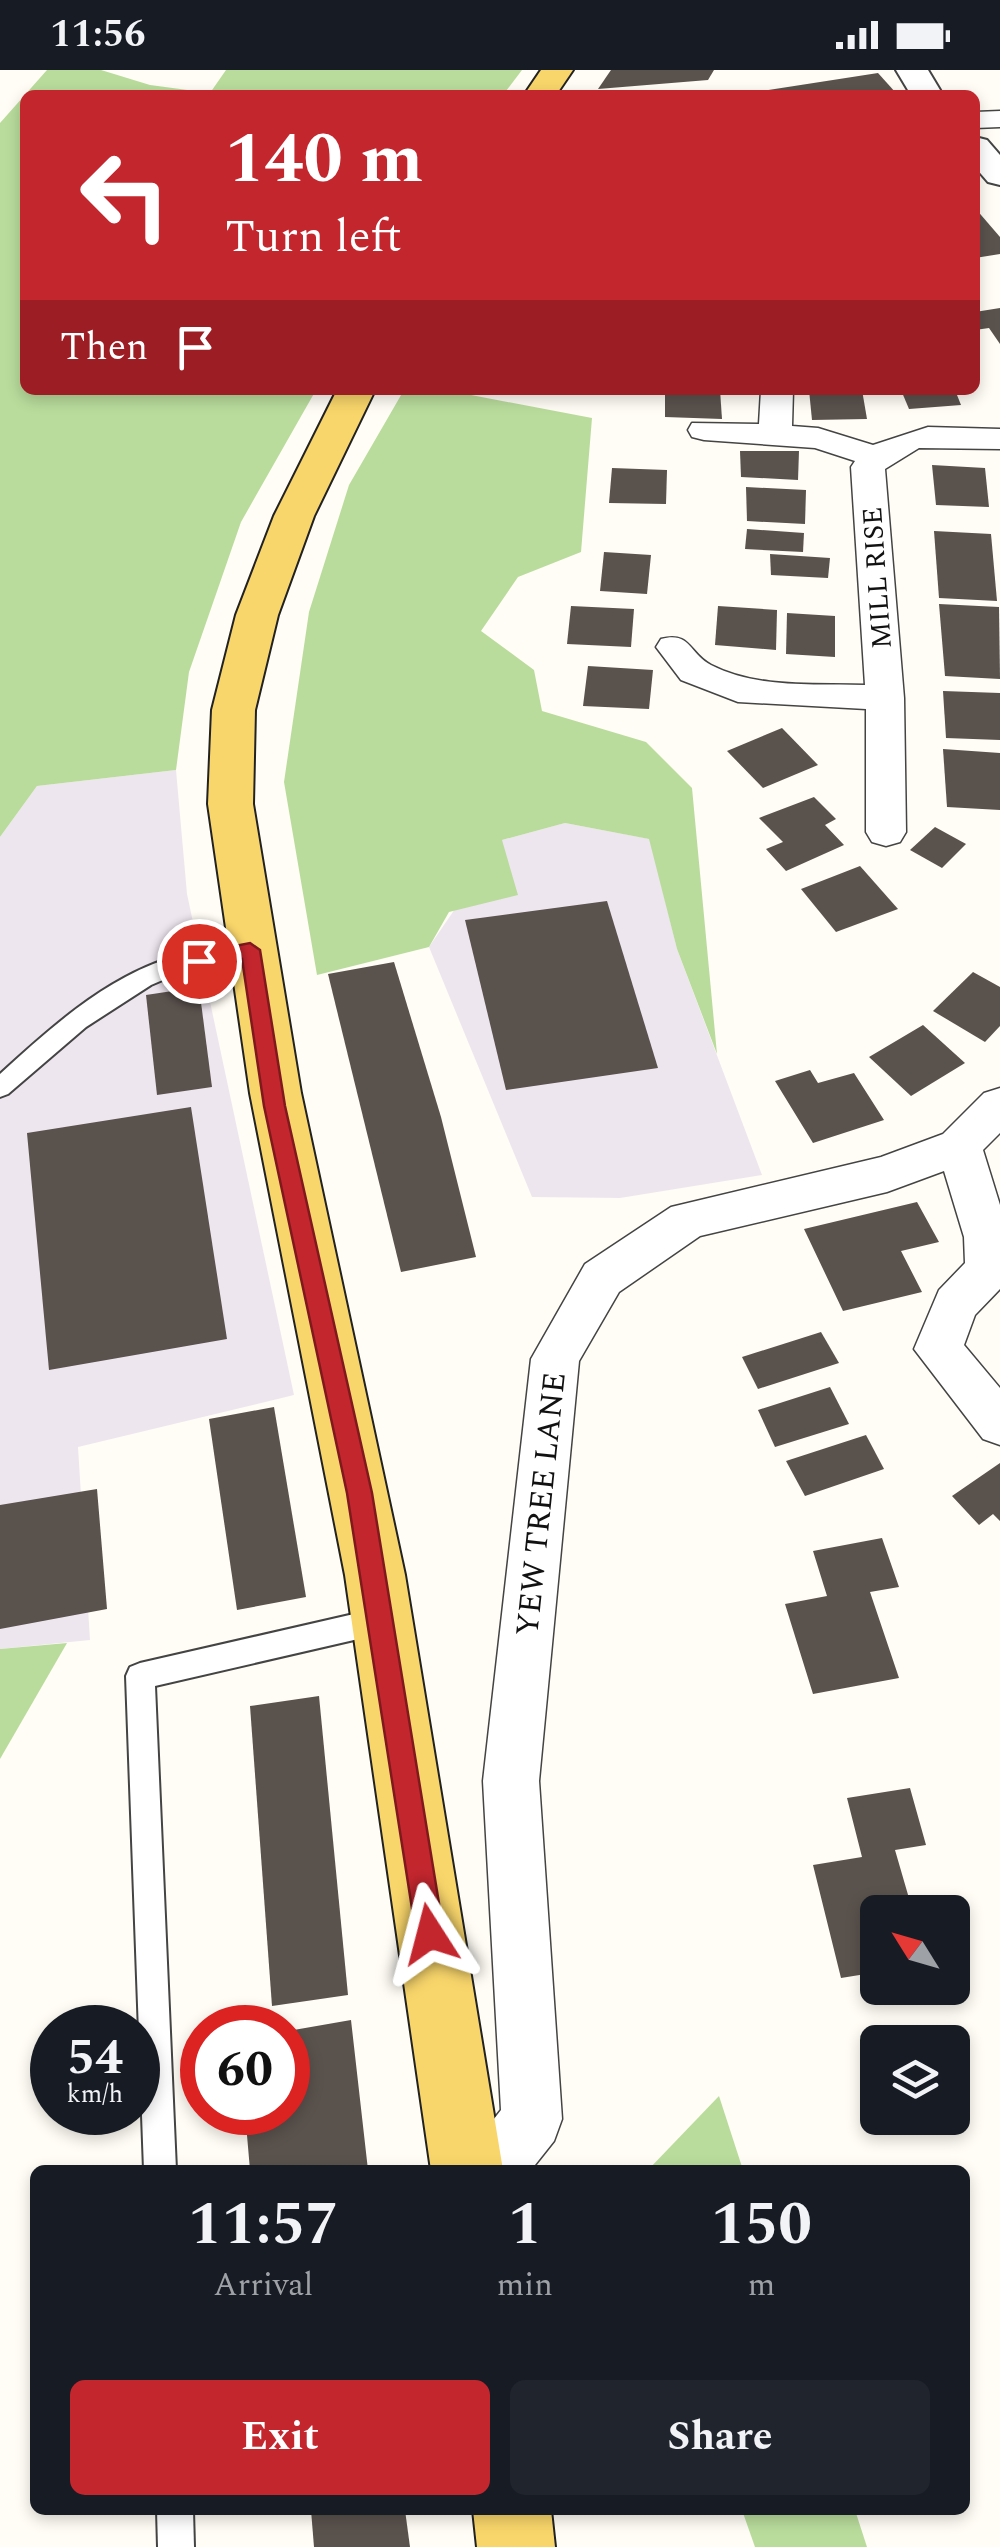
<!DOCTYPE html>
<style>
body{margin:0;font-family:Spectral,serif;background:#20242c;color:#f1f3f6;height:100vh;display:flex;flex-direction:column;font-size:38px;white-space:nowrap}
*{box-sizing:border-box;margin:0}
p{font-size:32px;color:#9ea1a6}
.icon{flex:none;width:55px;height:55px;fill:none;stroke:currentColor;stroke-width:2;stroke-linecap:round;stroke-linejoin:round}
.map{position:relative;flex:1;overflow:hidden}
.panel{position:absolute;left:30px;top:2095px;width:940px;height:350px;display:flex;flex-direction:column;background:#171b24;border-radius:15px;box-shadow:0 5px 15px #0003}
.panel>*{flex:none}
.banner{position:absolute;left:20px;top:20px;width:960px;height:305px;border-radius:15px;box-shadow:0 5px 15px #0003;background:#c4262e;color:#fff;overflow:hidden}
.needle{width:65px;rotate:307deg}
.controls{position:absolute;left:860px;top:1825px;display:grid;gap:20px}
.controls a{display:grid;place-items:center;width:110px;height:110px;border-radius:15px;background:#171b24;box-shadow:0 5px 15px #0003;font-size:50px}
.speed{position:absolute;left:30px;top:1935px;display:flex;gap:20px;font-size:50px;font-weight:700;text-align:center}
.speed>*{display:grid;place-content:center;width:130px;height:130px;border-radius:50%;background:#171b24;box-shadow:0 5px 15px #0003;line-height:1}
.speed small{font-size:25px;font-weight:400}
.speed .limit{border:15px solid #d22;background:#fff;color:#111}
.pin{position:absolute;display:grid;place-items:center;width:85px;height:85px;color:#fff;margin:-42px;border:5px solid #fff;border-radius:50%;box-shadow:0 2px 10px #0007}
.me{position:absolute;width:110px;margin:-55px;rotate:351deg;stroke-linejoin:round;filter:drop-shadow(0 0 8px #0008)}
.turn{display:flex;align-items:center;gap:35px;height:210px;padding:0 40px;font-size:45px}
.turn .icon{width:130px;height:130px;stroke-width:2.5}
.turn b{display:block;font-size:70px;line-height:85px}
.then{display:flex;align-items:center;height:95px;padding:0 40px;background:#0003;gap:20px;font-size:38px}
.eta{display:flex;justify-content:space-evenly;align-items:center;height:170px;text-align:center}
.eta b{font-size:60px;font-weight:700;line-height:70px}
.action{display:flex;gap:20px;margin-top:auto;padding:20px 40px}
.action a{flex:1;height:115px;border-radius:15px;background:#c4262e;color:#fff;font-size:40px;font-weight:700;line-height:115px;text-align:center}
.action a+a{background:#20242c;color:#f1f3f6}
.status{display:flex;justify-content:space-between;align-items:center;height:70px;padding:0 50px;background:#171b24;direction:ltr}
.status svg{height:28px;fill:currentColor}
.map>svg:first-child{display:block}
</style>
<div class="status"><b>11:56</b><svg viewBox="0 0 49 12"><path d="M0 12V9h3v3zM5 12V6h3v6zM10 12V3h3v9zM15 12V0h3v12zM26 1h20v11H26zM47 4h2v5h-2z"/></svg></div>
<div class="map">
<svg width="1000" height="2477" viewBox="0 0 1000 2477">
<rect width="100%" height="100%" fill="#fffdf5"/>
<g fill="#eee6ef">
<polygon points="176,700 187,824 294,1325 78,1377 90,1570 0,1579 0,767 37,716"/>
<polygon points="565,753 650,769 677,879 762,1105 620,1128 532,1127 429,877 502,770"/>
</g>
<g fill="#b9dc9c">
<polygon points="47,0 101,0 150,15 210,23 226,0 522,0 503,25 25,25 25,320 316,320 241,452 189,602 176,700 37,716 0,767 0,53"/>
<polygon points="404,320 445,320 592,348 581,482 518,507 481,561 534,600 542,641 646,672 692,718 717,984 677,879 649,769 565,753 502,770 518,825 449,842 429,877 317,905 284,712 309,542 349,415"/>
<polygon points="67,1573 0,1689 0,1579"/>
<polygon points="719,2026 743,2100 648,2100"/>
<polygon points="742,2440 855,2440 867,2477 755,2477"/>
</g>
<g fill="#5a524d">
<polygon points="611,0 714,0 708,10 598,19"/>
<polygon points="878,3 896,23 749,25 749,23"/>
<polygon points="975,138 1000,167 1000,184 975,188"/>
<polygon points="1000,238 1000,274 989,258 975,260 975,242"/>
<polygon points="665,320 720,320 722,349 665,347"/>
<polygon points="809,320 862,320 867,349 812,350"/>
<polygon points="901,320 955,320 961,335 909,339"/>
<polygon points="740,381 799,381 798,410 741,407"/>
<polygon points="932,395 985,398 989,437 936,435"/>
<polygon points="612,398 667,400 666,434 609,433"/>
<polygon points="746,417 806,420 805,454 747,451"/>
<polygon points="747,459 804,463 803,482 745,479"/>
<polygon points="934,461 991,464 997,531 939,528"/>
<polygon points="604,482 651,485 647,524 600,521"/>
<polygon points="770,484 830,488 828,508 771,505"/>
<polygon points="939,534 999,537 1000,609 945,606"/>
<polygon points="571,536 634,539 631,577 567,574"/>
<polygon points="718,536 777,540 776,580 715,575"/>
<polygon points="787,543 835,546 835,587 786,584"/>
<polygon points="588,596 653,600 649,639 583,636"/>
<polygon points="943,621 1000,623 1000,670 946,668"/>
<polygon points="782,658 818,695 763,718 727,681"/>
<polygon points="943,679 1000,683 1000,740 947,737"/>
<polygon points="814,727 836,749 825,755 844,775 786,801 766,779 783,772 759,748"/>
<polygon points="935,757 966,774 942,798 910,780"/>
<polygon points="860,796 898,839 836,862 801,819"/>
<polygon points="607,831 658,998 506,1020 465,850"/>
<polygon points="394,892 441,1047 476,1187 401,1202 328,904"/>
<polygon points="973,902 1000,917 1000,956 985,972 933,941"/>
<polygon points="199,917 212,1017 157,1025 146,925"/>
<polygon points="923,955 965,993 911,1026 869,987"/>
<polygon points="810,1000 818,1013 854,1003 884,1050 813,1073 775,1011"/>
<polygon points="191,1037 227,1269 49,1300 27,1063"/>
<polygon points="917,1132 939,1172 901,1181 922,1222 843,1241 804,1159"/>
<polygon points="821,1262 839,1293 758,1319 742,1287"/>
<polygon points="830,1317 849,1354 775,1377 758,1340"/>
<polygon points="274,1337 306,1527 237,1540 209,1349"/>
<polygon points="866,1365 884,1399 805,1426 786,1391"/>
<polygon points="1000,1393 1000,1451 993,1444 979,1455 952,1426"/>
<polygon points="97,1419 107,1539 0,1559 0,1435"/>
<polygon points="882,1468 899,1517 870,1522 899,1608 813,1624 785,1534 827,1526 813,1481"/>
<polygon points="319,1626 348,1925 272,1936 250,1636"/>
<polygon points="910,1718 926,1775 895,1780 913,1842 878,1842 878,1902 841,1908 813,1795 862,1787 847,1728"/>
<polygon points="351,1950 368,2100 250,2100 245,2042 288,2042 288,1961"/>
<polygon points="311,2440 405,2440 410,2477 314,2477"/>
</g>
<g fill="none" stroke-linecap="round" stroke-linejoin="round">
<defs>
<g id="service">
<path d="M251 872 262 880 259 886 186 900 151 915 86 957 8 1024 0 1027V1004C48 960 103 910 167 889 194 880 223 878 251 872Z"/>
<polygon points="380,1538 390,1542 394,1551 390,1560 380,1564 155,1616 176,2100 144,2100 126,1606 130,1597 140,1593"/>
<polygon points="157,2440 193,2440 194,2477 158,2477"/>
</g>
<g id="minor">
<polygon points="1000,41 1000,57 975,58 975,42"/>
<path d="M761 320H793L792 356 818 358 873 375 928 357 1000 359V379L919 378 885 399 904 628 906 762 900 772 886 776 872 772 866 762V639L738 632 681 610 656 577 661 569C691 561 689 584 711 595 758 619 814 613 865 615L851 397 855 391 815 378 704 370 692 367 688 360 692 353 759 354Z"/>
<polygon points="1000,1018 1000,1063 983,1080 1000,1135 1000,1219 975,1245 964,1275 1000,1318 1000,1375 983,1369 914,1279 939,1220 965,1193 964,1167 944,1101 887,1122 700,1166 619,1222 579,1291 539,1711 562,2049 554,2071 531,2100 462,2100 471,2078 501,2040 483,1711 531,1289 585,1194 671,1137 881,1087 943,1064 984,1023"/>
</g>
<g id="tertiary">
<polygon points="896,0 928,0 943,25 911,25"/>
<polygon points="975,67 987,70 1000,85 1000,115 988,112 975,97"/>
</g>
<g id="primary">
<polygon points="541,0 573,0 556,25 524,25"/>
<polygon points="337,320 375,320 314,446 278,545 255,640 253,734 301,1023 405,1505 503,2100 431,2100 345,1505 250,1023 208,734 212,640 236,545 274,446"/>
<polygon points="473,2440 551,2440 555,2477 477,2477"/>
</g>
</defs>
<use href="#service" stroke="#444" stroke-width="4"/>
<use href="#minor" stroke="#444" stroke-width="3"/>
<use href="#tertiary" stroke="#444" stroke-width="4"/>
<use href="#primary" stroke="#222" stroke-width="4"/>
<use href="#service" fill="#fff" fill-rule="evenodd"/>
<use href="#minor" fill="#fff" fill-rule="evenodd"/>
<use href="#tertiary" fill="#fff" fill-rule="evenodd"/>
<use href="#primary" fill="#f9d66b" fill-rule="evenodd"/>
</g>
<polygon fill="#c4262e" stroke="#7f191e" stroke-width="2.5" points="250,873 260,880 285,1036 372,1423 444,1864 440,1874 430,1878 420,1874 416,1864 347,1423 264,1036 242,889 199,898 189,891 199,883"/>
<g text-anchor="middle" stroke-width="10" stroke-linejoin="round" paint-order="stroke">
<g font-size="28" fill="#111" stroke="#fff">
<text transform="translate(876 508) rotate(-94)" y="10">MILL RISE</text>
</g>
<g font-size="32" fill="#111" stroke="#fff">
<text transform="translate(540 1434) rotate(-84)" y="11">YEW TREE LANE</text>
</g>
</g>
</svg>
<div class="controls">
<a><svg class="needle" viewBox="-14 -14 28 28"><path d="M0-13l5 13h-10z" fill="#e53935"/><path d="M0 13l5-13h-10z" fill="#9ea1a6"/></svg></a>
<a><svg class="icon" aria-label="layers" viewBox="0 0 24 24"><path d="M12 4l9 5-9 5-9-5zM3 14l9 5 9-5"/></svg></a>
</div>
<div class="speed"><div>54<small>km/h</small></div><div class="limit">60</div></div>
<div class="pin" style="left:199px;top:891px;background:#d93025"><svg class="icon" aria-label="arrive" viewBox="0 0 24 24"><path d="M6 21V4h12l-3 4 3 4H6"/></svg></div>
<svg class="me" style="left:430px;top:1864px" viewBox="-20 -20 40 40"><path d="M0-17L14 15 0 8-14 15z" fill="#c4262e" stroke="#fff" stroke-width="4"/></svg>
<div class="banner">
<div class="turn"><svg class="icon" aria-label="left" viewBox="0 0 24 24"><path d="M17 20v-9H6M10 6l-5 5 5 5"/></svg><div><b>140 m</b>Turn left</div></div>
<div class="then">Then<svg class="icon" aria-label="arrive" viewBox="0 0 24 24"><path d="M6 21V4h12l-3 4 3 4H6"/></svg></div>
</div>
<section class="panel">
<div class="eta">
<div><b>11:57</b><p>Arrival</p></div>
<div><b>1</b><p>min</p></div>
<div><b>150</b><p>m</p></div>
</div>
<div class="action"><a>Exit</a><a>Share</a></div>
</section>
</div>
